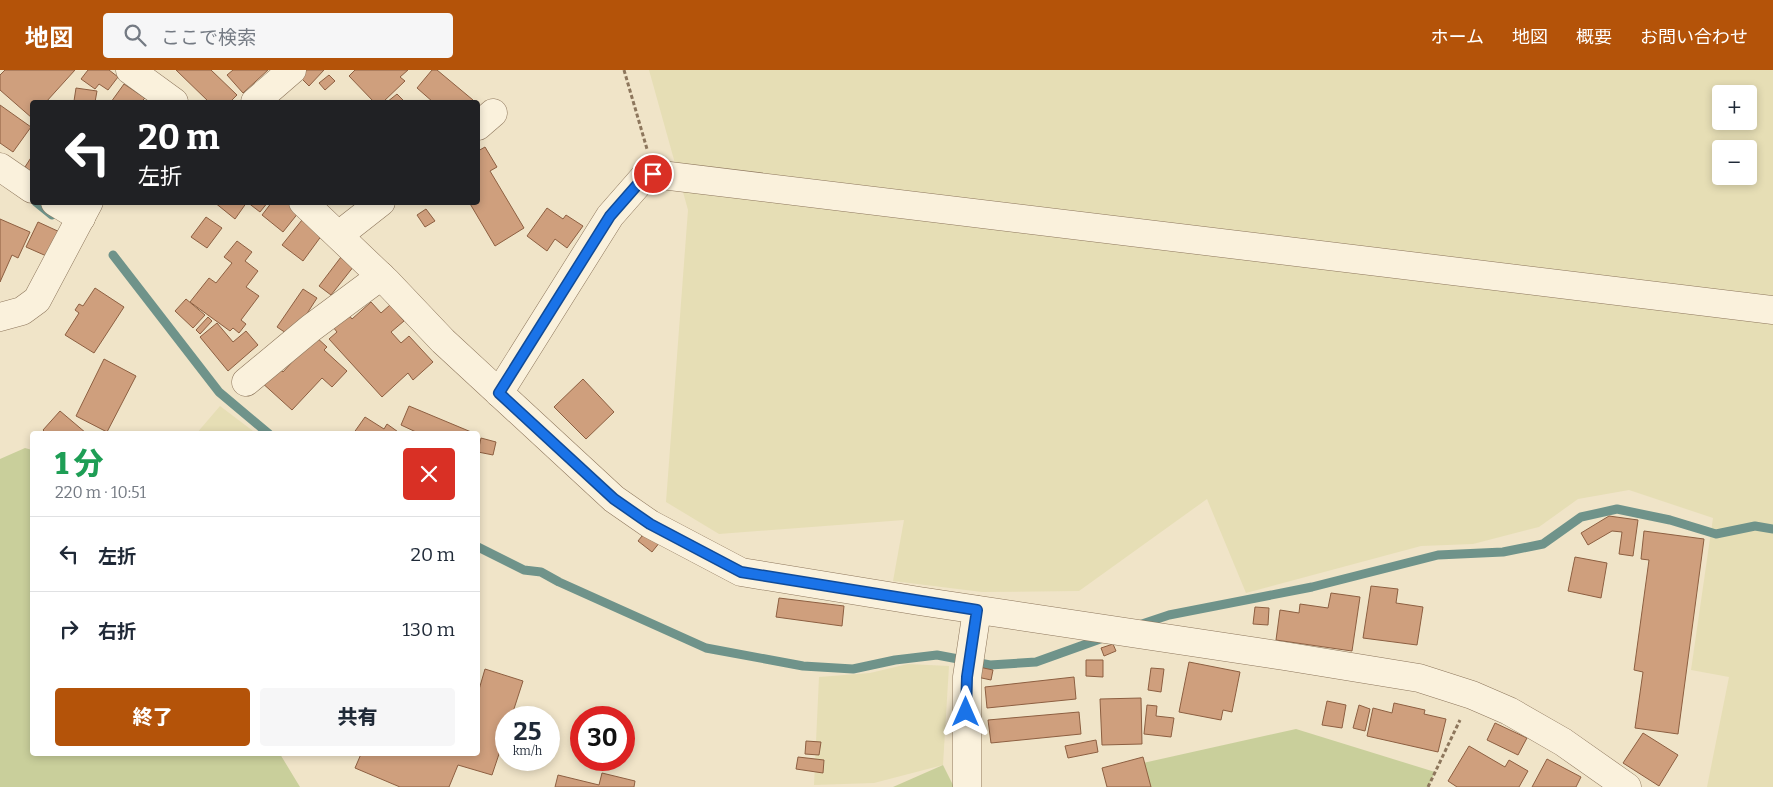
<!DOCTYPE html>
<html lang="ja">
<meta charset="utf-8">
<style>
body{margin:0;font-family:Bitter,"Noto Sans JP",serif;background:#f6f6f7;color:#1f2937;height:100vh;display:flex;flex-direction:column;font-size:19px;white-space:nowrap}
*{box-sizing:border-box;margin:0}
p{font-size:16px;color:#747a83}
.icon{flex:none;width:28px;height:28px;fill:none;stroke:currentColor;stroke-width:2;stroke-linecap:round;stroke-linejoin:round}
.map{position:relative;flex:1;overflow:hidden}
.drawer{position:absolute;left:30px;top:361px;width:450px;height:325px;display:flex;flex-direction:column;background:#fff;border-radius:5px;box-shadow:0 2px 8px #0003}
.drawer>*{flex:none}
.banner{position:absolute;left:30px;top:30px;width:450px;height:105px;border-radius:5px;box-shadow:0 2px 8px #0003;background:#202124;color:#fff;overflow:hidden}
.tools{position:absolute;left:1712px;top:15px;display:grid;gap:10px}
.tools a{display:grid;place-items:center;width:45px;height:45px;border-radius:5px;background:#fff;box-shadow:0 2px 8px #0003;font-size:25px}
.speed{position:absolute;left:495px;top:636px;display:flex;gap:10px;font-size:25px;font-weight:700;text-align:center}
.speed>*{display:grid;place-content:center;width:65px;height:65px;border-radius:50%;background:#fff;box-shadow:0 2px 8px #0003;line-height:1}
.speed small{font-size:12px;font-weight:400}
.speed .limit{border:8px solid #d22;background:#fff;color:#111}
.pin{position:absolute;display:grid;place-items:center;width:42px;height:42px;color:#fff;margin:-21px;border:2px solid #fff;border-radius:50%;box-shadow:0 1px 5px #0007}
.me{position:absolute;width:55px;margin:-28px;rotate:0deg;stroke-linejoin:round;filter:drop-shadow(0 0 4px #0008)}
.turn{display:flex;align-items:center;gap:18px;height:105px;padding:0 25px;font-size:22px}
.turn .icon{width:65px;height:65px;stroke-width:2.5}
.turn b{display:block;font-size:35px;line-height:42px}
.round{display:grid;place-items:center;flex:none;width:52px;height:52px;border-radius:5px;background:#f6f6f7}
.summary{display:flex;align-items:center;justify-content:space-between;height:85px;padding:0 25px}
h1{font-size:30px;font-weight:800;line-height:38px;color:#1e9e55}
.action{display:flex;gap:10px;margin-top:auto;padding:10px 25px}
.action a{flex:1;height:58px;border-radius:5px;background:#b45309;color:#fff;font-size:20px;font-weight:800;line-height:58px;text-align:center}
.action a+a{background:#f6f6f7;color:#1f2937}
ul{padding:0;list-style:none}
li{display:flex;align-items:center;gap:15px;height:75px;padding:0 25px;border-top:1px solid #e0e1e3}
li div{flex:1}
li b{display:block;font-size:19px}
li em{font-style:normal}
header{display:flex;align-items:center;gap:30px;box-sizing:border-box;height:70px;padding:0 25px;background:#b45309;color:#fff}
header strong{font-size:24px}
nav{display:flex;gap:28px;margin-inline-start:auto;font-size:18px}
.search{width:350px;height:45px;background:#f6f6f7;display:flex;align-items:center;gap:12px;box-sizing:border-box;padding:0 18px;border-radius:5px;color:#747a83;font-size:19px}
.map>svg:first-child{display:block}
</style>
<header>
<strong>地図</strong>
<div class="search"><svg class="icon" aria-label="search" viewBox="0 0 24 24"><circle cx="10" cy="10" r="6"/><path d="M15 15l6 6"/></svg>ここで検索</div>
<nav><a>ホーム</a><a>地図</a><a>概要</a><a>お問い合わせ</a></nav>
</header>
<div class="map">
<svg width="1773" height="717" viewBox="0 0 1773 717">
<rect width="100%" height="100%" fill="#f0e4c8"/>
<g fill="#e6deb5" fill-rule="evenodd">
<path d="M649 0H1773V717H1707L1729 607 1691 600 1713 448 1629 420 1578 429 1539 457 1473 474 1421 476 1246 523 1207 429 1079 521 982 522 893 511 904 450 719 464 666 432 688 140ZM1721 24H1749V51H1721ZM1721 79H1749V106H1721Z"/>
<polygon points="220,336 257,364 196,364"/>
<polygon points="908,594 949,596 943,695 874,713 814,715 819,607 870,603"/>
</g>
<g fill="#c9cf9b">
<polygon points="25,378 32,380 32,684 280,684 300,717 0,717 0,389"/>
<polygon points="1296,659 1435,702 1428,717 1140,717 1143,693"/>
<polygon points="943,695 954,717 893,717"/>
</g>
<g fill="none" stroke-linecap="round" stroke-linejoin="round">
<g stroke="#6f938a" stroke-width="9">
<polyline points="36,132 52,145"/>
<polyline points="113,185 219,322 269,364"/>
<polyline points="478,477 524,500 541,502 559,512 706,578 803,596 853,599 895,590 937,585 990,595 1036,592 1103,568"/>
<polyline points="1139,555 1169,545 1312,517 1438,485 1503,482 1543,474 1581,447 1617,439 1670,450 1716,464 1755,456 1773,459"/>
</g>
</g>
<g fill="#cf9f7d" stroke="#8d5f41">
<polygon points="5,0 75,0 46,32 32,32 32,48 0,20 0,5"/>
<polygon points="88,0 109,0 118,7 108,20 99,14 95,19 81,9"/>
<polygon points="176,0 211,0 237,25 230,32 209,32"/>
<polygon points="233,0 268,0 243,23 227,5"/>
<polygon points="305,0 324,0 309,16 299,6"/>
<polygon points="355,0 408,0 400,7 405,11 383,32 374,32 349,6"/>
<polygon points="432,0 437,0 473,30 471,32 433,32 417,18"/>
<polygon points="329,5 335,11 325,20 319,13"/>
<polygon points="124,14 145,28 141,32 111,32"/>
<polygon points="76,18 97,21 95,32 74,31"/>
<polygon points="397,24 405,32 387,32"/>
<polygon points="0,35 31,57 13,82 0,73"/>
<polygon points="485,77 497,97 490,101 524,158 495,176 469,132 478,132 478,81"/>
<polygon points="32,86 32,102 25,97"/>
<polygon points="214,132 247,132 235,149"/>
<polygon points="247,132 268,132 260,142"/>
<polygon points="272,132 287,132 299,142 283,162 262,145"/>
<polygon points="547,138 563,149 566,145 583,156 567,178 555,169 547,181 527,166"/>
<polygon points="426,139 435,151 425,157 417,145"/>
<polygon points="206,147 222,158 207,178 191,167"/>
<polygon points="0,149 30,162 18,188 12,185 0,212"/>
<polygon points="302,150 322,165 303,191 282,175"/>
<polygon points="38,152 62,163 51,188 26,177"/>
<polygon points="237,171 252,182 245,191 258,201 246,217 259,226 241,250 246,254 239,263 233,258 230,261 190,232 209,208 216,213 232,193 224,187"/>
<polygon points="341,187 354,196 331,225 319,216"/>
<polygon points="95,218 124,237 94,283 65,265 79,243 75,240 79,234 83,236"/>
<polygon points="303,219 317,228 292,267 277,257"/>
<polygon points="186,229 205,245 193,258 175,241"/>
<polygon points="371,232 381,243 390,235 404,251 391,262 401,273 409,266 433,292 413,310 408,303 382,327 329,269 337,262 333,257 348,244 352,249"/>
<polygon points="208,247 212,251 200,264 196,260"/>
<polygon points="217,253 233,272 246,261 258,275 228,301 200,267"/>
<polygon points="315,266 327,277 324,280 347,301 332,317 322,308 292,340 260,311 275,295 283,302 292,292 286,286"/>
<polygon points="104,289 136,306 107,362 76,346"/>
<polygon points="583,309 614,342 586,369 554,337"/>
<polygon points="409,336 476,364 416,364 416,362 401,355"/>
<polygon points="60,341 86,363 85,364 47,364 43,360"/>
<polygon points="365,347 384,359 387,354 401,364 353,364"/>
<polygon points="481,368 496,372 493,385 478,382"/>
<polygon points="1609,446 1638,450 1633,486 1619,484 1622,462 1612,461 1588,475 1581,463"/>
<polygon points="646,461 660,472 652,482 638,471"/>
<polygon points="1644,461 1704,469 1678,664 1635,658 1643,602 1634,600 1649,490 1641,489"/>
<polygon points="1575,487 1607,493 1601,528 1568,521"/>
<polygon points="1371,516 1398,519 1396,533 1423,537 1417,575 1363,568"/>
<polygon points="1331,523 1360,527 1352,581 1276,570 1280,540 1299,543 1300,534 1328,538"/>
<polygon points="779,528 844,536 842,556 776,547"/>
<polygon points="1255,537 1269,538 1268,555 1253,554"/>
<polygon points="1113,574 1116,581 1104,586 1101,578"/>
<polygon points="1086,590 1103,590 1103,607 1086,606"/>
<polygon points="1189,592 1240,602 1232,642 1223,640 1221,650 1179,642"/>
<polygon points="979,597 993,600 991,610 977,607"/>
<polygon points="1151,598 1164,599 1161,622 1148,620"/>
<polygon points="485,599 523,611 511,648 506,648 506,663 492,705 458,695 449,717 400,717 355,698 361,684 478,684 478,623"/>
<polygon points="1074,607 1076,629 987,638 985,617"/>
<polygon points="1141,628 1142,674 1102,675 1100,629"/>
<polygon points="1327,631 1346,635 1342,658 1322,655"/>
<polygon points="1394,633 1425,640 1424,644 1446,649 1438,682 1367,666 1373,638 1392,643"/>
<polygon points="1147,635 1157,636 1156,646 1174,648 1171,667 1144,664"/>
<polygon points="1359,635 1370,639 1365,661 1353,658"/>
<polygon points="1079,642 1081,664 991,673 988,650"/>
<polygon points="1495,653 1527,668 1518,685 1487,670"/>
<polygon points="1643,663 1678,685 1659,716 1623,693"/>
<polygon points="1096,670 1098,682 1068,688 1065,676"/>
<polygon points="806,671 821,672 819,685 805,684"/>
<polygon points="1469,676 1505,697 1509,690 1528,701 1519,717 1457,717 1448,711"/>
<polygon points="798,687 824,690 823,703 796,699"/>
<polygon points="1143,687 1151,717 1107,717 1102,698"/>
<polygon points="1547,689 1581,707 1576,717 1532,717"/>
<polygon points="602,703 635,711 634,717 555,717 558,705 599,715"/>
</g>
<g fill="none" stroke-linecap="round" stroke-linejoin="round">
<defs>
<g id="street">
<polyline points="130,0 174,32"/>
<polyline points="255,32 292,0"/>
<polyline points="478,56 493,43"/>
<polyline points="0,97 32,119"/>
<polyline points="55,132 81,148"/>
<polyline points="303,132 387,212 443,271 614,429 650,454 741,502 919,531 1284,586 1419,608 1472,625 1509,641 1563,672 1627,717"/>
<polyline points="339,165 381,132"/>
<polyline points="0,247 22,241 37,230 89,132"/>
<polyline points="246,312 311,258 381,206"/>
<polyline points="499,323 610,146 645,106 653,104 1773,240"/>
<polyline points="967,717 967,607 977,540"/>
</g>
</defs>
<use href="#street" stroke="#8d765c" stroke-width="29"/>
<g stroke="#8d765c" stroke-width="3" stroke-dasharray="4 2.5" stroke-linecap="butt">
<polyline points="624,0 647,79"/>
<polyline points="1428,717 1460,650"/>
</g>
<use href="#street" stroke="#faf1dc" stroke-width="28"/>
</g>
<g fill="none" stroke-linecap="round" stroke-linejoin="round">
<defs>
<polyline id="route" points="653,104 645,106 610,146 499,323 614,429 650,454 741,502 977,540 967,607 966,642"/>
</defs>
<use href="#route" stroke="#114b97" stroke-width="12"/>
<use href="#route" stroke="#1a73e8" stroke-width="9"/>
</g>
</svg>
<div class="tools">
<a>+</a>
<a>−</a>
</div>
<div class="speed"><div>25<small>km/h</small></div><div class="limit">30</div></div>
<div class="pin" style="left:653px;top:104px;background:#d93025"><svg class="icon" aria-label="arrive" viewBox="0 0 24 24"><path d="M6 21V4h12l-3 4 3 4H6"/></svg></div>
<svg class="me" style="left:966px;top:642px" viewBox="-20 -20 40 40"><path d="M0-17L14 15 0 8-14 15z" fill="#1a73e8" stroke="#fff" stroke-width="4"/></svg>
<div class="banner">
<div class="turn"><svg class="icon" aria-label="left" viewBox="0 0 24 24"><path d="M17 20v-9H6M10 6l-5 5 5 5"/></svg><div><b>20 m</b>左折</div></div>
</div>
<section class="drawer">
<div class="summary"><div><h1>1 分</h1><p>220 m · 10:51</p></div><a class="round" style="background:#d93025;color:#fff"><svg class="icon" aria-label="close" viewBox="0 0 24 24"><path d="M6 6l12 12M18 6L6 18"/></svg></a></div>
<ul>
<li><svg class="icon" aria-label="left" viewBox="0 0 24 24"><path d="M17 20v-9H6M10 6l-5 5 5 5"/></svg><div><b>左折</b></div><em>20 m</em></li>
<li><svg class="icon" aria-label="right" viewBox="0 0 24 24"><path d="M7 20v-9h11M14 6l5 5-5 5"/></svg><div><b>右折</b></div><em>130 m</em></li>
</ul>
<div class="action"><a>終了</a><a>共有</a></div>
</section>
</div>
